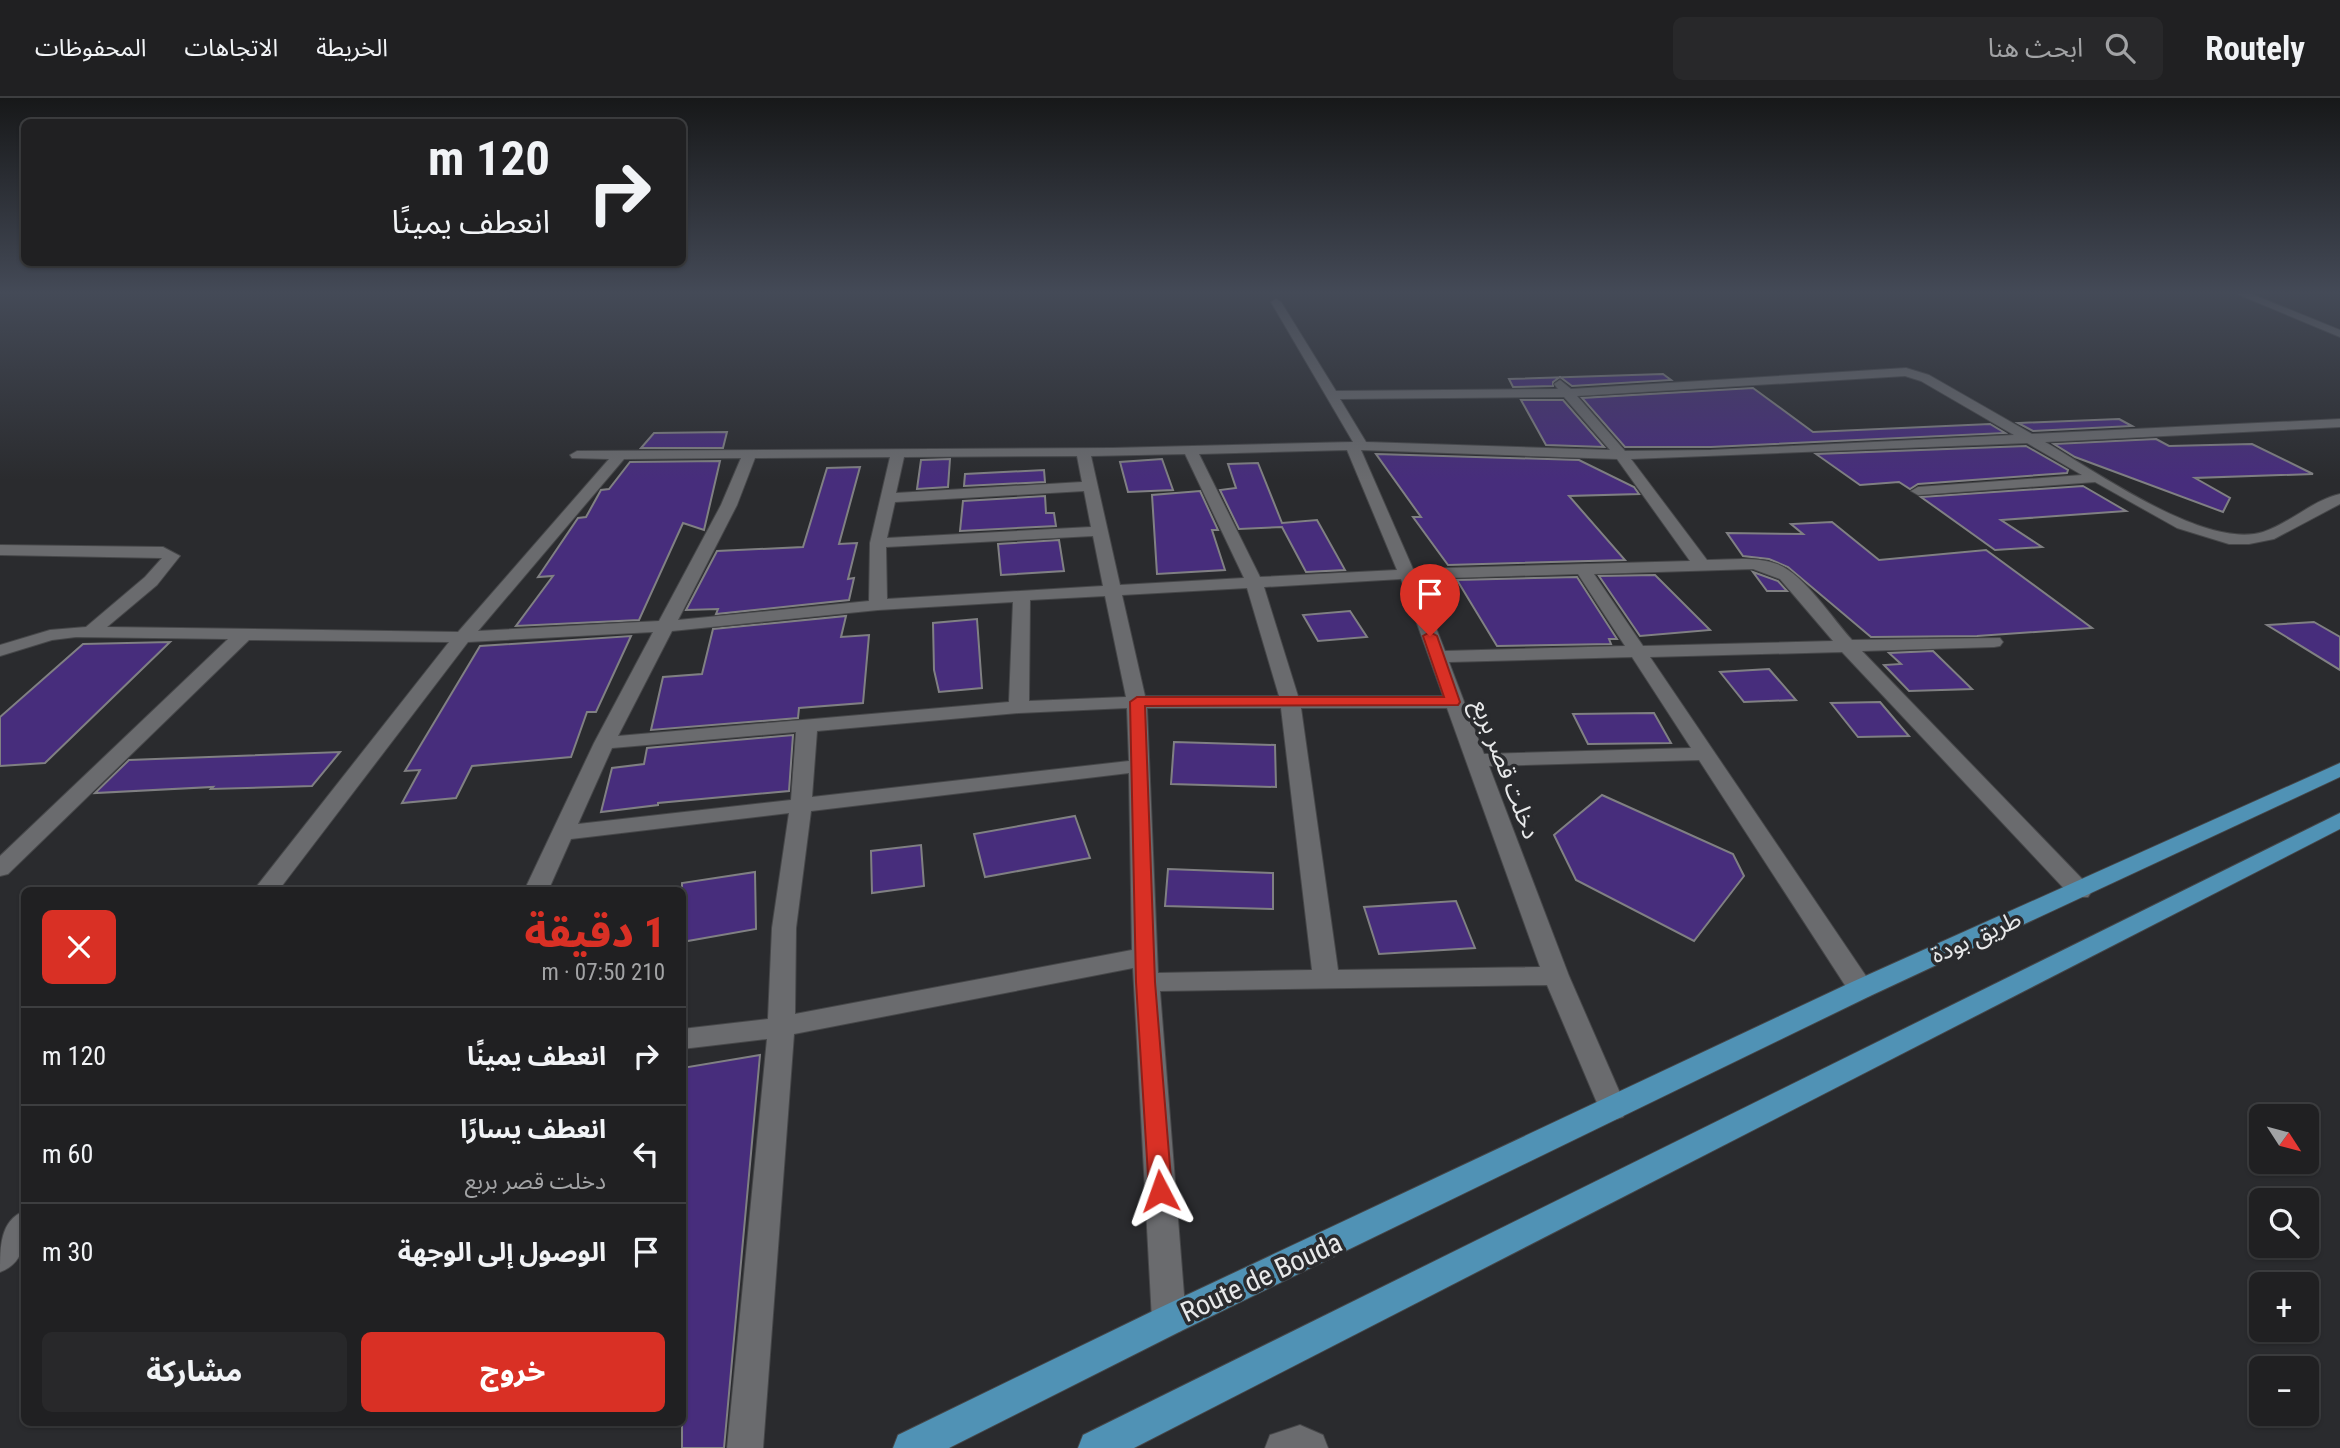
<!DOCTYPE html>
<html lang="ar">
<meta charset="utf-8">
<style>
body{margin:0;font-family:"Roboto Condensed","Noto Sans Arabic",sans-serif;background:#28282a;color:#f1f3f6;direction:rtl;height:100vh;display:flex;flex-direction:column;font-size:26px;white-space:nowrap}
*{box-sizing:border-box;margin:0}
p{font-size:23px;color:#a2a3a5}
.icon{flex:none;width:38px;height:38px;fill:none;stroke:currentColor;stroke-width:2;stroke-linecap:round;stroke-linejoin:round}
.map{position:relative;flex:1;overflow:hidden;direction:ltr}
.sheet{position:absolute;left:21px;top:789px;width:665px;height:539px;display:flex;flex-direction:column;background:#202022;border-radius:10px;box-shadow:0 2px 5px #0004,0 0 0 2px #3d3e40;direction:rtl}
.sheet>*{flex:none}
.banner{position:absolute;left:21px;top:21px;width:665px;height:147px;border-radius:10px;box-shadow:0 2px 5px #0004,0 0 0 2px #3d3e40;direction:rtl;background:#202022;color:#f1f3f6;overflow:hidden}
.needle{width:46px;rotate:126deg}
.controls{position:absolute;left:2249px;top:1006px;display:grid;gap:14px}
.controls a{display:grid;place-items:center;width:70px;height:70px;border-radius:10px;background:#202022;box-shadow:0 2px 5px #0004,0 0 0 2px #3d3e40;font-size:35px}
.pin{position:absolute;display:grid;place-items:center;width:60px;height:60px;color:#fff;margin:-72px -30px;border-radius:50% 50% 50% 0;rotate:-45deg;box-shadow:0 0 7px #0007}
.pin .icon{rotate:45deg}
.me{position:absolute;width:77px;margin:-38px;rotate:356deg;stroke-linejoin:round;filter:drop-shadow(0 0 5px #0008)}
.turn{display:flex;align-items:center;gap:24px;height:147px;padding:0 21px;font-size:32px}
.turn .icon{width:91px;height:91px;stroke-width:2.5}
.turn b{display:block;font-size:49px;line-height:60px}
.round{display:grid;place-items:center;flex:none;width:74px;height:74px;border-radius:10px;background:#28282a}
.summary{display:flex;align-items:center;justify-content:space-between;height:119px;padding:0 21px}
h1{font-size:42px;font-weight:800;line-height:52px;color:#d93025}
.button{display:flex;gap:14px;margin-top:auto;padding:14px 21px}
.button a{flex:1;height:80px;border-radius:10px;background:#d93025;color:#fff;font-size:28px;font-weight:800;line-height:80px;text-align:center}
.button a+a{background:#28282a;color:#f1f3f6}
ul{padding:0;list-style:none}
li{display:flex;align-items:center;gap:21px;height:98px;padding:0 21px;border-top:2px solid #3d3e40}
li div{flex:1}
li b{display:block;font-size:26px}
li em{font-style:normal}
header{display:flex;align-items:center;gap:42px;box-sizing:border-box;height:98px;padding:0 35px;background:#202022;border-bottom:2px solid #3d3e40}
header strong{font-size:33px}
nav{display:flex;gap:38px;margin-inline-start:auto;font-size:24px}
.search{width:490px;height:63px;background:#28282a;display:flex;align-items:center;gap:18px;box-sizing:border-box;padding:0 24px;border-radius:10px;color:#a2a3a5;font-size:26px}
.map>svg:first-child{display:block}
</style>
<header>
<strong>Routely</strong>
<div class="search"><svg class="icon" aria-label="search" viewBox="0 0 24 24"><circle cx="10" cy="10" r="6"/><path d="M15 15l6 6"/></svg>ابحث هنا</div>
<nav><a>الخريطة</a><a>الاتجاهات</a><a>المحفوظات</a></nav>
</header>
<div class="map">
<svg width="2340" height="1350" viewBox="0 0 2340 1350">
<rect width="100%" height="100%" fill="#2a2b2e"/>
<g fill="#472d7c" stroke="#808083" stroke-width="2">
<polygon points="1663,276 1671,282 1572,288 1560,279 1553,284 1553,288 1513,289 1509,281"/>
<polygon points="1753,290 1813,334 1990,326 2005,335 1711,349 1625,349 1582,300"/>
<polygon points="1521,302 1563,302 1604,349 1546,347"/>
<polygon points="2119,321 2132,328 2033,333 2018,325"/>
<polygon points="727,334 723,350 641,350 654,335"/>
<polygon points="2156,341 2169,348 2252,346 2313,376 2195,380 2230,400 2223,414 2075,359 2054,346"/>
<polygon points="2026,348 2068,372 2067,375 1918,386 1910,391 1899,384 1860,387 1816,356"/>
<polygon points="1376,356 1579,362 1634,389 1639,396 1569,398 1625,462 1448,467 1413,419 1421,419"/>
<polygon points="950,361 948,389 917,391 921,362"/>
<polygon points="1162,361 1173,392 1128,394 1120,364"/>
<polygon points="720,363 704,432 683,425 639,522 516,528 553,478 538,479 578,420 586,419 601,392 609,391 630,364"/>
<polygon points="1258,365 1282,425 1317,422 1345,472 1306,474 1282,429 1239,431 1220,392 1236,390 1228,366"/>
<polygon points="860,369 839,446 857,445 848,481 854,480 849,502 716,516 718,511 686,512 717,453 803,449 827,370"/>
<polygon points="1044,372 1045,384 964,388 965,376"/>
<polygon points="2083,388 2126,413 2001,422 2042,449 1995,452 1921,399"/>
<polygon points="1200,393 1218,432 1212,432 1225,472 1157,476 1152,397"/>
<polygon points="1045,398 1046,415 1054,415 1056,428 960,433 963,403"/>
<polygon points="1832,424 1879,462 1986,452 2092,530 1977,538 1871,539 1788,469 1769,461 1743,458 1727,435 1803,436 1791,426"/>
<polygon points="1059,442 1064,473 1001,477 998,446"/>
<polygon points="1753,474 1778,483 1787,493 1767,493"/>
<polygon points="1655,477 1710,532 1640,538 1599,478"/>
<polygon points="1577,479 1617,541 1609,541 1611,546 1497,548 1457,482"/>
<polygon points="1350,513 1367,539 1318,543 1303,517"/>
<polygon points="846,518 841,539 869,537 863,605 799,610 798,620 651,632 663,579 702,576 713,531"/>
<polygon points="977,521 982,590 939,594 934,572 933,525"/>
<polygon points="2314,524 2340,539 2340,572 2267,527"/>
<polygon points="631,538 596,614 587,614 571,659 472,668 456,700 402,705 420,672 405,673 480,548"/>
<polygon points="170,544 45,665 0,668 0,619 83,546"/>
<polygon points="1933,553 1972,591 1909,593 1884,567 1901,566 1889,555"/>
<polygon points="1769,571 1796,602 1744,604 1720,574"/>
<polygon points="1880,604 1909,638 1858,639 1831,605"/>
<polygon points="1654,615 1671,645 1588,646 1573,616"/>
<polygon points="793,637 789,693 658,705 658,707 601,714 612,670 644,666 647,650"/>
<polygon points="1174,644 1275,647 1276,689 1171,686"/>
<polygon points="340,654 312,688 211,691 213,689 95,695 129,662"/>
<polygon points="1602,697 1733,756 1744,778 1694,843 1576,782 1554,737"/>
<polygon points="1075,718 1090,760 985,779 974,736"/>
<polygon points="921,747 924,788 872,795 871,753"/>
<polygon points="1168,771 1273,775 1273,811 1165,808"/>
<polygon points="755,774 756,831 682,844 682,785"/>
<polygon points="1456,803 1475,850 1379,856 1364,809"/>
<polygon points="760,957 724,1350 682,1350 682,970"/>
</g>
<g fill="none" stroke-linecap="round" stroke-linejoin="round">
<defs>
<g id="minor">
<polygon points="2230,193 2244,193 2340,232 2340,239"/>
<path d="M1276 201 1281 204 1336 293 1558 291 1554 286 1560 282 1571 291 1906 270 1929 277 2032 336 2340 321V329L2045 344C2096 373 2205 452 2263 434 2290 425 2313 402 2340 396V406L2274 441 2249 446H2229L2177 430 2095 384 1918 397 1911 393 1918 389 2082 377 2027 345 1631 361 1707 462C1729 462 1755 458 1777 466 1804 476 1832 520 1852 542L2000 540 2003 544 2000 548 1994 549 1862 553 2088 787 2092 793 2088 799H2072L1842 554 1650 559 1870 884 1874 891 1870 898 1861 900 1852 898 1699 662 1489 668 1569 878 1627 1011 1623 1019 1613 1022 1603 1019 1547 887 1160 893 1186 1222 1181 1233 1169 1237 1157 1233 1152 1222 1133 870 794 936 763 1350H727L767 941 682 951V931L768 921 772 830 789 715 571 741 548 793H524L594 645 653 534 468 544 278 793H253L449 544 249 542 8 776 0 778V758L228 541 76 539 52 542 0 558V547L50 532 86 529 145 479 162 460 0 457V447L163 449 180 458 157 487 107 529 458 534 609 361 572 360 570 357 577 353 1112 350 1353 344 1271 204ZM1905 278 1921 283 2014 337 1711 352 1625 353 1577 298ZM1564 299 1610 352 1366 344 1340 301ZM1347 352 1397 472 1260 479 1199 356ZM1361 352 1617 361 1690 463 1413 471ZM1185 356 1244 480 1120 487 1091 358ZM1077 358 1082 384 896 395 904 359ZM890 359 870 445 869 503 678 522 737 407 755 360ZM741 360 721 407 659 523 478 533 624 361ZM1084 393 1091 429 887 440 895 404ZM1093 438 1103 488 887 501 886 449ZM1753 471 1780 481 1833 543 1643 548 1594 476ZM1578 476 1625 548 1445 553 1417 481ZM1401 481 1443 598H1298L1264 489ZM1247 490 1279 598H1145L1122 497ZM1105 498 1126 599 1029 603 1030 502ZM1013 504 1009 604 618 638 672 533 878 512ZM1632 559 1691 650 1484 656 1449 564ZM1127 610 1129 663 812 699 817 633 1019 615ZM1147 610H1281L1312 872 1158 875ZM1301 610H1447L1540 869 1338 872ZM796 634 791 702 578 726 612 650ZM1129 675 1132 852 795 916 796 830 811 713Z"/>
<path d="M24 1113C26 1137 27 1164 0 1174 0 1149 0 1123 24 1113Z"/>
<polygon points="1300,1327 1323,1337 1328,1350 1265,1350 1270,1337"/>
</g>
<g id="major">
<polygon points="2340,665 2340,679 1870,898 1181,1233 949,1350 893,1350 898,1337 1157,1211 1852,884"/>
<polygon points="2340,715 2340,731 1134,1350 1078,1350 1083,1337"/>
</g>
</defs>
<use href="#minor" stroke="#464749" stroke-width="2"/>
<use href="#major" stroke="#464749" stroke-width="2"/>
<use href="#minor" fill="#6a6b6e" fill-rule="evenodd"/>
<use href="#major" fill="#5092b5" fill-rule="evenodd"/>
</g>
<linearGradient id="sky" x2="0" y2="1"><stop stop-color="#171819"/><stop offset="0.51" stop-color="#444a57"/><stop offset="1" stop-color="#444a57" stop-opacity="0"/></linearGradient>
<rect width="2340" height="382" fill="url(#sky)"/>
<polygon fill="#d93025" stroke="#8d1f18" stroke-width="2" points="1430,534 1437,538 1460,604 1458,607 1145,608 1155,884 1172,1093 1168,1099 1160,1102 1152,1099 1149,1093 1136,884 1130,604 1137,599 1444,599 1423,538"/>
<g text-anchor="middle" stroke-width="7" stroke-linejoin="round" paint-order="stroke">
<g font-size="24" fill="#e8e9ea" stroke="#2a2b2e">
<text transform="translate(1506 671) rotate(69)" y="8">دخلت قصر بربع</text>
<text transform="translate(1976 839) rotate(-24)" y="8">طريق بودة</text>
</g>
<g font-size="28" fill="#e8e9ea" stroke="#2a2b2e">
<text transform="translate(1261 1179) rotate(-25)" y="10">Route de Bouda</text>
</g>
</g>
</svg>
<div class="controls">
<a><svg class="needle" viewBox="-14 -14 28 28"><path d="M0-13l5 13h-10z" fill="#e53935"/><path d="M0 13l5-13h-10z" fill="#a2a3a5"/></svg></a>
<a><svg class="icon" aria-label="search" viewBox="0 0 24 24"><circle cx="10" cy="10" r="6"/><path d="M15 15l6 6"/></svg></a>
<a>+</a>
<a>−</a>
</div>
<div class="pin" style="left:1430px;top:538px;background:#d93025"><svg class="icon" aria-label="arrive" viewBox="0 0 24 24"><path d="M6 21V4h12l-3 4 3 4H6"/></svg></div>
<svg class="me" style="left:1160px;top:1093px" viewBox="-20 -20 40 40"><path d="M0-17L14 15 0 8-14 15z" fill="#d93025" stroke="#fff" stroke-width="4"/></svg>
<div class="banner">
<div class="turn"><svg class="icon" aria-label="right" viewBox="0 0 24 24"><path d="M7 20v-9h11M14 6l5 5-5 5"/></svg><div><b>120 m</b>انعطف يمينًا</div></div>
</div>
<section class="sheet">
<div class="summary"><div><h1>1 دقيقة</h1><p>210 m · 07:50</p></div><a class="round" style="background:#d93025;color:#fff"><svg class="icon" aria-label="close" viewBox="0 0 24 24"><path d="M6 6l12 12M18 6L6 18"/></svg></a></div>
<ul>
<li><svg class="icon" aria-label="right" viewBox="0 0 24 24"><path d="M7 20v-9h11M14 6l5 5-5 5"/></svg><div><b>انعطف يمينًا</b></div><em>120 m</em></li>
<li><svg class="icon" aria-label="left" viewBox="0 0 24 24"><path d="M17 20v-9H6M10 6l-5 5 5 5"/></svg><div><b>انعطف يسارًا</b><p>دخلت قصر بربع</p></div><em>60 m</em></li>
<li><svg class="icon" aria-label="arrive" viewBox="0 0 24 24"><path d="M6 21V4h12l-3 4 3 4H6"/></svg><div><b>الوصول إلى الوجهة</b></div><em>30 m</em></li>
</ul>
<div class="button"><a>خروج</a><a>مشاركة</a></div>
</section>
</div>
